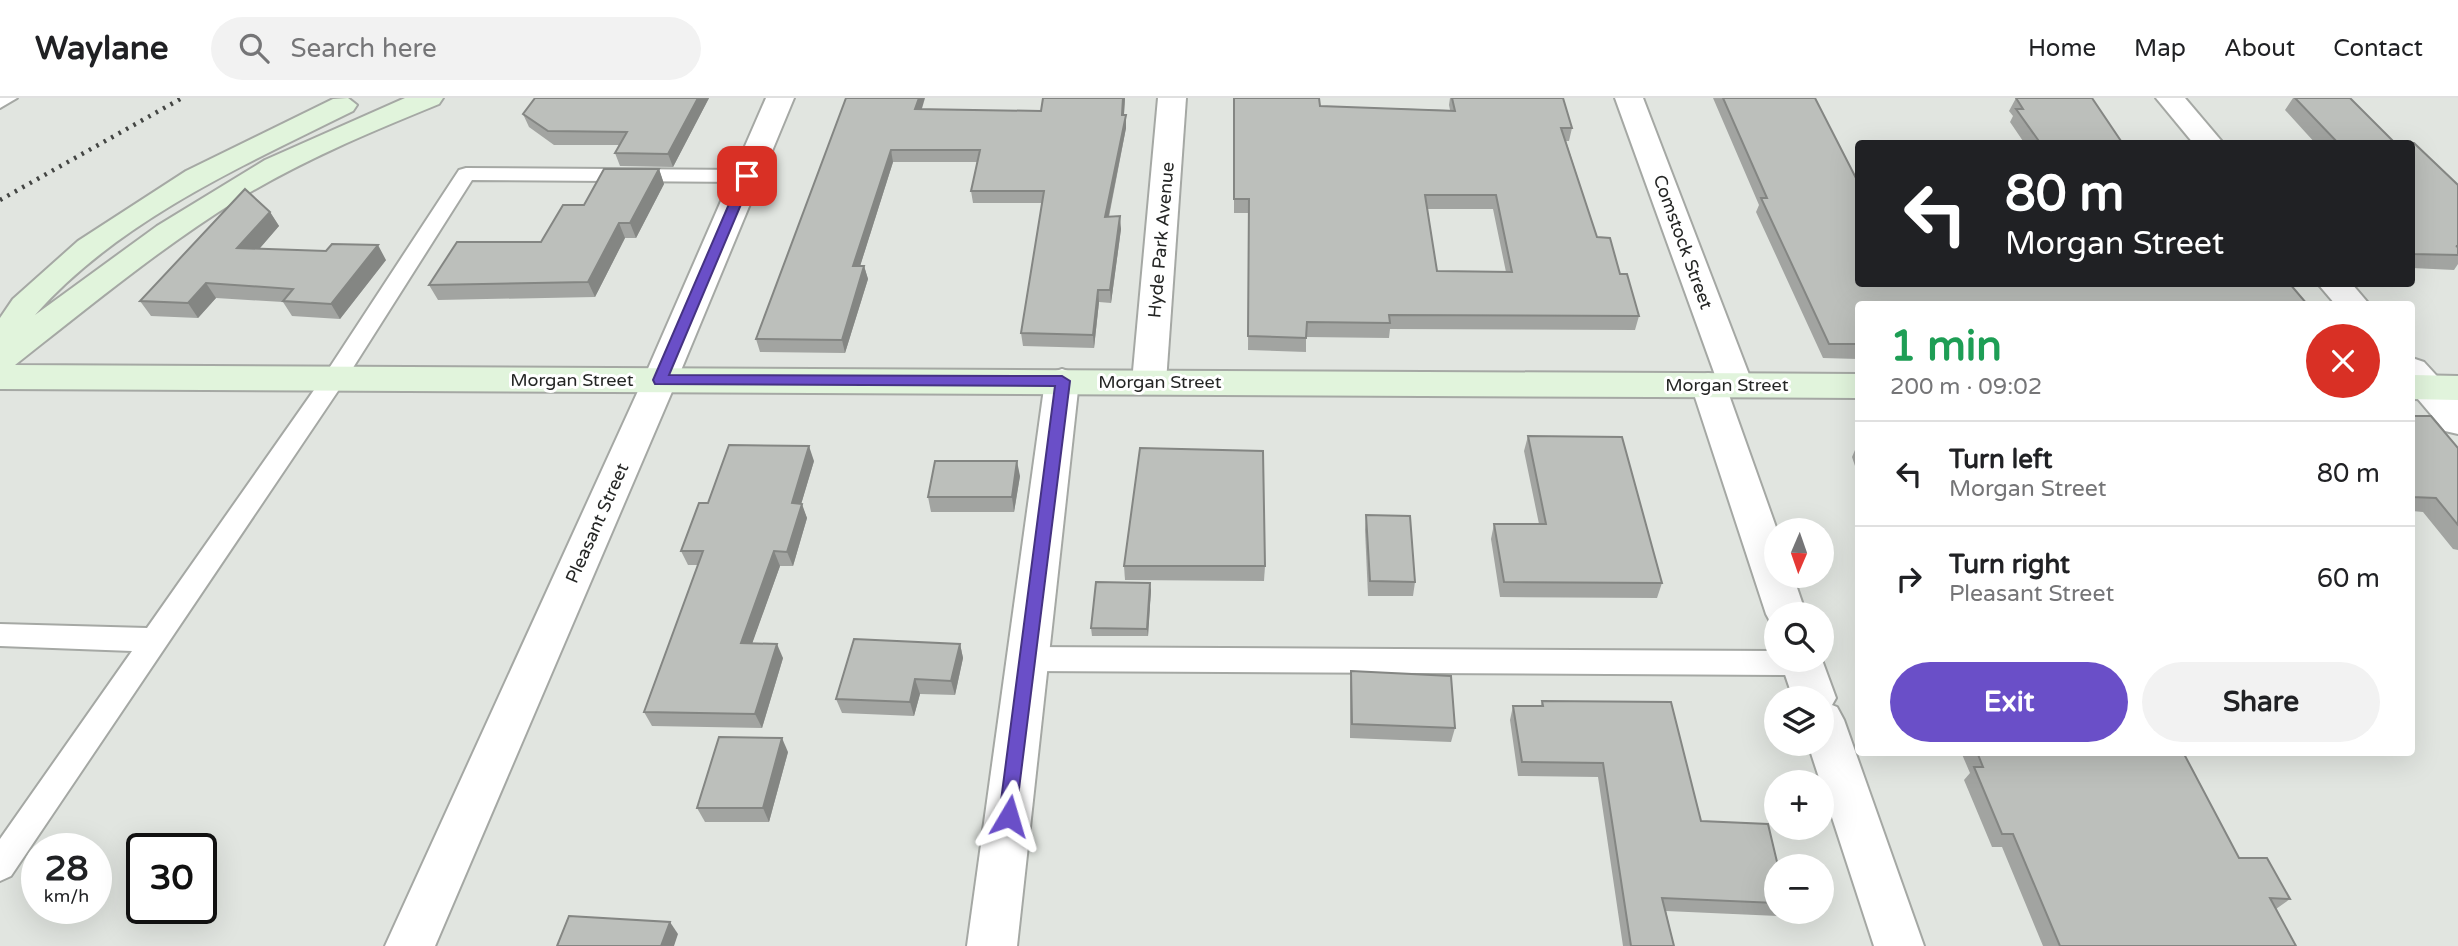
<!DOCTYPE html>
<meta charset="utf-8">
<style>
body{margin:0;font-family:"Varela Round",sans-serif;background:#f2f2f2;color:#202124;height:100vh;display:flex;flex-direction:column;font-size:26px;white-space:nowrap}
*{box-sizing:border-box;margin:0}
p{font-size:23px;color:#757577}
.icon{flex:none;width:38px;height:38px;fill:none;stroke:currentColor;stroke-width:2;stroke-linecap:round;stroke-linejoin:round}
.map{position:relative;flex:1;overflow:hidden}
.side{position:absolute;left:1855px;top:203px;width:560px;height:455px;display:flex;flex-direction:column;background:#fff;border-radius:7px;box-shadow:0 7px 28px #0002}
.side>*{flex:none}
.banner{position:absolute;left:1855px;top:42px;width:560px;height:147px;border-radius:7px;box-shadow:0 7px 28px #0002;background:#202124;color:#fff;overflow:hidden}
.needle{width:46px;rotate:182deg}
.controls{position:absolute;left:1764px;top:420px;display:grid;gap:14px}
.controls a{display:grid;place-items:center;width:70px;height:70px;border-radius:50%;background:#fff;box-shadow:0 7px 28px #0002;font-size:35px}
.speed{position:absolute;left:21px;top:735px;display:flex;gap:14px;font-size:35px;font-weight:700;text-align:center}
.speed>*{display:grid;place-content:center;width:91px;height:91px;border-radius:50%;background:#fff;box-shadow:0 7px 28px #0002;line-height:1}
.speed small{font-size:18px;font-weight:400}
.speed .limit{border:4px solid #111;border-radius:10px;background:#fff;color:#111}
.pin{position:absolute;display:grid;place-items:center;width:60px;height:60px;color:#fff;margin:-30px;border-radius:14px;box-shadow:0 4px 10px #0006}
.me{position:absolute;width:77px;margin:-38px;rotate:7deg;stroke-linejoin:round;filter:drop-shadow(0 0 5px #0008)}
.turn{display:flex;align-items:center;gap:24px;height:147px;padding:0 35px;font-size:32px}
.turn .icon{width:91px;height:91px;stroke-width:2.5}
.turn b{display:block;font-size:49px;line-height:60px}
.round{display:grid;place-items:center;flex:none;width:74px;height:74px;border-radius:37px;background:#f2f2f2}
.summary{display:flex;align-items:center;justify-content:space-between;height:119px;padding:0 35px}
h1{font-size:42px;font-weight:800;line-height:52px;color:#1e9e55}
.cta{display:flex;gap:14px;margin-top:auto;padding:14px 35px}
.cta a{flex:1;height:80px;border-radius:42px;background:#6a4fc8;color:#fff;font-size:28px;font-weight:800;line-height:80px;text-align:center}
.cta a+a{background:#f2f2f2;color:#202124}
ul{padding:0;list-style:none}
li{display:flex;align-items:center;gap:21px;height:105px;padding:0 35px;border-top:2px solid #e0e0e0}
li div{flex:1}
li b{display:block;font-size:26px}
li em{font-style:normal}
header{display:flex;align-items:center;gap:42px;box-sizing:border-box;height:98px;padding:0 35px;background:#fff;border-bottom:2px solid #e0e0e0}
header strong{font-size:33px}
nav{display:flex;gap:38px;margin-inline-start:auto;font-size:24px}
.search{width:490px;height:63px;background:#f2f2f2;display:flex;align-items:center;gap:18px;box-sizing:border-box;padding:0 24px;border-radius:38px;color:#757577;font-size:26px}
.map>svg:first-child{display:block}
</style>
<header>
<strong>Waylane</strong>
<div class="search"><svg class="icon" aria-label="search" viewBox="0 0 24 24"><circle cx="10" cy="10" r="6"/><path d="M15 15l6 6"/></svg>Search here</div>
<nav><a>Home</a><a>Map</a><a>About</a><a>Contact</a></nav>
</header>
<div class="map">
<svg width="2458" height="848" viewBox="0 0 2458 848">
<rect width="100%" height="100%" fill="#e1e5e0"/>
<g fill="none" stroke-linecap="round" stroke-linejoin="round">
<defs>
<g id="lane">
<polygon points="0,0 17,0 0,10"/>
<polygon points="466,70 746,72 756,78 746,84 472,82 342,287 11,778 0,783 0,741 132,553 0,548 0,526 147,530 326,275 459,72"/>
<polygon points="1028,549 1776,553 1776,562 1815,562 1816,565 1812,573 1802,577 1028,573 1018,569 1014,561 1018,553"/>
</g>
<g id="street">
<polygon points="766,0 794,0 677,282 435,848 385,848 643,282"/>
<polygon points="1158,0 1186,0 1166,284 1161,292 1149,296 1137,292 1132,284"/>
<polygon points="1615,0 1643,0 1753,287 1748,295 1736,299 1729,297 1777,432 1776,478 1793,478 1806,516 1776,516 1776,529 1772,527 1766,516 1691,287 1696,279 1708,275 1715,277"/>
<polygon points="2156,0 2185,0 2224,46 2194,46"/>
<polygon points="2318,186 2352,186 2369,206 2335,206"/>
<polygon points="2412,260 2424,264 2458,301 2458,336 2445,333 2412,294"/>
<polygon points="1062,271 1074,275 1079,283 1017,848 967,848 1045,283 1050,275"/>
<polygon points="1780,562 1822,562 1836,600 1832,607 1837,609 1844,622 1924,848 1874,848 1808,646 1822,646 1822,600 1793,600"/>
</g>
<g id="secondary">
<path d="M348 0 357 7 353 13C242 68 119 122 35 217L157 128 265 62 405 0H443L439 6C370 34 301 63 237 102 159 151 87 210 15 267L1858 276V300L0 291V220L13 201 78 143 186 73 333 1Z"/>
<polygon points="2412,277 2458,278 2458,302 2412,301"/>
</g>
</defs>
<use href="#lane" stroke="#a5a8a4" stroke-width="4"/>
<use href="#street" stroke="#a5a8a4" stroke-width="4"/>
<use href="#secondary" stroke="#a5a8a4" stroke-width="4"/>
<use href="#lane" fill="#fff" fill-rule="evenodd"/>
<use href="#street" fill="#fff" fill-rule="evenodd"/>
<use href="#secondary" fill="#e1f4dc" fill-rule="evenodd"/>
<polyline stroke="#434543" stroke-width="4.5" stroke-dasharray="2.5 6" stroke-linecap="butt" points="0,102 182,0"/>
</g>
<g fill="#a2a4a1" fill-rule="evenodd">
<polygon points="535,0 709,0 673,69 620,68 615,55 619,47 554,47 529,29 523,16"/>
<polygon points="846,0 921,11 1041,13 1125,0 1124,17 1126,17 1126,30 1109,119 1121,131 1111,205 1099,204 1094,250 1023,248 1021,235 1042,105 973,105 971,93 977,64 893,64 860,168 864,168 868,181 845,255 760,254 756,241"/>
<path d="M1234 0 1320 8 1450 12 1449 7 1450 0H1563L1572 30 1569 43H1566L1597 139 1620 176 1639 218 1635 232 1390 231 1389 240 1306 239V254L1248 252 1249 115H1234ZM1427 111H1493L1506 174 1437 173Z"/>
<polygon points="1713,0 1815,0 1858,186 1858,261 1823,260 1756,114 1759,107"/>
<polygon points="2016,0 2123,46 2025,46 2010,24 2013,18 2009,13"/>
<polygon points="2293,0 2350,0 2395,45 2414,45 2458,87 2458,166 2454,172 2412,170 2412,46 2316,46 2285,12"/>
<polygon points="659,71 664,86 636,140 625,140 595,199 438,202 429,187 541,144 584,107"/>
<polygon points="270,114 279,128 259,151 386,162 340,221 292,218 283,204 216,200 198,220 151,218 140,203"/>
<polygon points="2412,318 2458,350 2458,452 2453,451 2423,414 2412,413"/>
<polygon points="1528,338 1662,485 1657,500 1500,499 1491,441 1494,426 1539,426 1524,353"/>
<polygon points="1858,345 1858,377 1852,359"/>
<polygon points="814,363 801,406 807,420 793,468 780,468 752,545 783,560 762,630 652,628 644,614 698,467 688,467 681,453 708,405"/>
<polygon points="1020,378 1014,414 931,414 928,399"/>
<polygon points="1366,417 1415,484 1413,498 1368,498 1365,432"/>
<polygon points="1124,468 1265,468 1264,483 1125,482"/>
<polygon points="1151,492 1148,538 1092,538 1091,530"/>
<polygon points="960,546 963,560 955,597 920,596 914,618 842,615 836,601"/>
<polygon points="1351,573 1455,630 1451,644 1350,640 1350,587"/>
<polygon points="1542,603 1701,723 1776,768 1776,814 1781,814 1778,818 1666,813 1674,848 1623,848 1598,679 1518,678 1510,622 1513,608 1541,608"/>
<polygon points="788,654 769,724 705,724 697,710"/>
<polygon points="1961,654 2183,654 2239,760 2290,801 2276,811 2296,848 2043,848 2002,749 1992,749 1964,682 1970,675"/>
</g>
<g fill="#848683">
<polygon points="698,0 709,0 673,69 668,56"/>
<polygon points="919,0 925,0 918,24 915,11"/>
<polygon points="1123,0 1125,0 1123,30 1122,17"/>
<polygon points="1126,17 1126,30 1106,131 1105,119"/>
<polygon points="891,52 893,64 856,181 853,168"/>
<polygon points="659,71 664,86 636,140 630,125"/>
<polygon points="270,114 279,128 247,165 237,150"/>
<polygon points="1120,118 1121,131 1111,205 1110,192"/>
<polygon points="619,125 625,140 595,199 588,184"/>
<polygon points="378,147 386,162 340,221 331,206"/>
<polygon points="864,168 868,181 845,255 842,242"/>
<polygon points="206,185 216,200 198,220 188,205"/>
<polygon points="1098,192 1099,204 1094,250 1093,237"/>
<polygon points="809,348 814,363 797,420 792,405"/>
<polygon points="1017,363 1020,378 1014,414 1012,399"/>
<polygon points="802,406 807,420 793,468 787,454"/>
<polygon points="774,453 780,468 747,560 741,545"/>
<polygon points="1150,485 1151,492 1148,538 1147,531"/>
<polygon points="777,546 783,560 762,630 755,616"/>
<polygon points="960,546 963,560 955,597 951,583"/>
<polygon points="915,581 920,596 914,618 910,604"/>
<polygon points="782,640 788,654 769,724 763,710"/>
<polygon points="670,824 678,836 674,848 661,848"/>
</g>
<g fill="#bcbfbb" stroke="#848683" stroke-width="2" fill-rule="evenodd">
<polygon points="535,0 698,0 668,56 615,55 627,34 548,33 523,16"/>
<polygon points="846,0 919,0 915,11 1041,13 1043,0 1123,0 1122,17 1126,17 1105,119 1120,118 1110,192 1098,192 1093,237 1021,235 1044,93 971,93 980,52 891,52 853,168 864,168 842,242 756,241"/>
<path d="M1234 0H1319L1320 8 1455 13 1452 0H1563L1572 30H1561L1597 139 1610 140 1620 176H1627L1639 218 1389 217 1390 225 1307 224 1306 240 1248 238 1249 101H1234ZM1425 97H1496L1512 174 1437 173Z"/>
<polygon points="1723,0 1815,0 1858,84 1858,186 2290,186 2307,206 1858,206 1858,246 1829,246 1761,100 1767,100"/>
<polygon points="2016,0 2092,0 2123,46 2041,46 2016,11 2023,11"/>
<polygon points="2295,0 2350,0 2395,45 2414,45 2458,87 2458,148 2456,148 2458,149 2458,157 2412,156 2412,46 2339,46"/>
<polygon points="604,71 659,71 630,125 619,125 588,184 429,187 457,144 541,144 563,107 584,107"/>
<polygon points="245,91 270,114 237,150 326,153 332,146 378,147 331,206 283,203 293,191 206,185 188,205 140,203"/>
<polygon points="2412,318 2431,318 2458,350 2458,427 2436,400 2412,399"/>
<polygon points="1528,338 1622,339 1662,485 1504,484 1494,426 1546,426"/>
<polygon points="729,347 809,348 792,405 802,406 787,454 774,453 741,545 777,546 755,616 644,614 703,453 681,453 699,405 708,405"/>
<polygon points="1140,350 1263,353 1265,468 1124,468"/>
<polygon points="935,363 1017,363 1012,399 928,399"/>
<polygon points="1366,417 1410,418 1415,484 1370,483"/>
<polygon points="1096,484 1150,485 1147,531 1091,530"/>
<polygon points="854,541 960,546 951,583 915,581 910,604 836,601"/>
<polygon points="1351,573 1451,578 1455,630 1352,626"/>
<polygon points="1542,603 1671,604 1701,723 1768,726 1778,768 1776,768 1776,805 1662,800 1674,848 1631,848 1603,665 1522,664 1513,608 1543,608"/>
<polygon points="719,639 782,640 763,710 697,710"/>
<polygon points="1977,654 2183,654 2239,760 2267,760 2290,801 2270,800 2296,848 2060,848 2013,736 2002,736 1974,669 1983,669"/>
<polygon points="569,818 670,824 661,848 557,848"/>
</g>
<polygon fill="#6a4fc8" stroke="#453382" stroke-width="2" points="742,76 753,78 669,277 1062,278 1070,283 1015,723 1009,726 1002,723 999,718 1055,288 655,286 653,282"/>
<g text-anchor="middle" stroke-width="6" stroke-linejoin="round" paint-order="stroke">
<g font-size="18" fill="#252625" stroke="#fff">
<text transform="translate(1161 142) rotate(-85)" y="6">Hyde Park Avenue</text>
<text transform="translate(1683 144) rotate(70)" y="6">Comstock Street</text>
<text x="572" y="288">Morgan Street</text>
<text x="1160" y="290">Morgan Street</text>
<text x="1727" y="293">Morgan Street</text>
<text transform="translate(597 425) rotate(-66)" y="6">Pleasant Street</text>
</g>
</g>
</svg>
<div class="controls">
<a><svg class="needle" viewBox="-14 -14 28 28"><path d="M0-13l5 13h-10z" fill="#e53935"/><path d="M0 13l5-13h-10z" fill="#757577"/></svg></a>
<a><svg class="icon" aria-label="search" viewBox="0 0 24 24"><circle cx="10" cy="10" r="6"/><path d="M15 15l6 6"/></svg></a>
<a><svg class="icon" aria-label="layers" viewBox="0 0 24 24"><path d="M12 4l9 5-9 5-9-5zM3 14l9 5 9-5"/></svg></a>
<a>+</a>
<a>−</a>
</div>
<div class="speed"><div>28<small>km/h</small></div><div class="limit">30</div></div>
<div class="pin" style="left:747px;top:78px;background:#d93025"><svg class="icon" aria-label="arrive" viewBox="0 0 24 24"><path d="M6 21V4h12l-3 4 3 4H6"/></svg></div>
<svg class="me" style="left:1009px;top:718px" viewBox="-20 -20 40 40"><path d="M0-17L14 15 0 8-14 15z" fill="#6a4fc8" stroke="#fff" stroke-width="4"/></svg>
<div class="banner">
<div class="turn"><svg class="icon" aria-label="left" viewBox="0 0 24 24"><path d="M17 20v-9H6M10 6l-5 5 5 5"/></svg><div><b>80 m</b>Morgan Street</div></div>
</div>
<section class="side">
<div class="summary"><div><h1>1 min</h1><p>200 m · 09:02</p></div><a class="round" style="background:#d93025;color:#fff"><svg class="icon" aria-label="close" viewBox="0 0 24 24"><path d="M6 6l12 12M18 6L6 18"/></svg></a></div>
<ul>
<li><svg class="icon" aria-label="left" viewBox="0 0 24 24"><path d="M17 20v-9H6M10 6l-5 5 5 5"/></svg><div><b>Turn left</b><p>Morgan Street</p></div><em>80 m</em></li>
<li><svg class="icon" aria-label="right" viewBox="0 0 24 24"><path d="M7 20v-9h11M14 6l5 5-5 5"/></svg><div><b>Turn right</b><p>Pleasant Street</p></div><em>60 m</em></li>
</ul>
<div class="cta"><a>Exit</a><a>Share</a></div>
</section>
</div>
